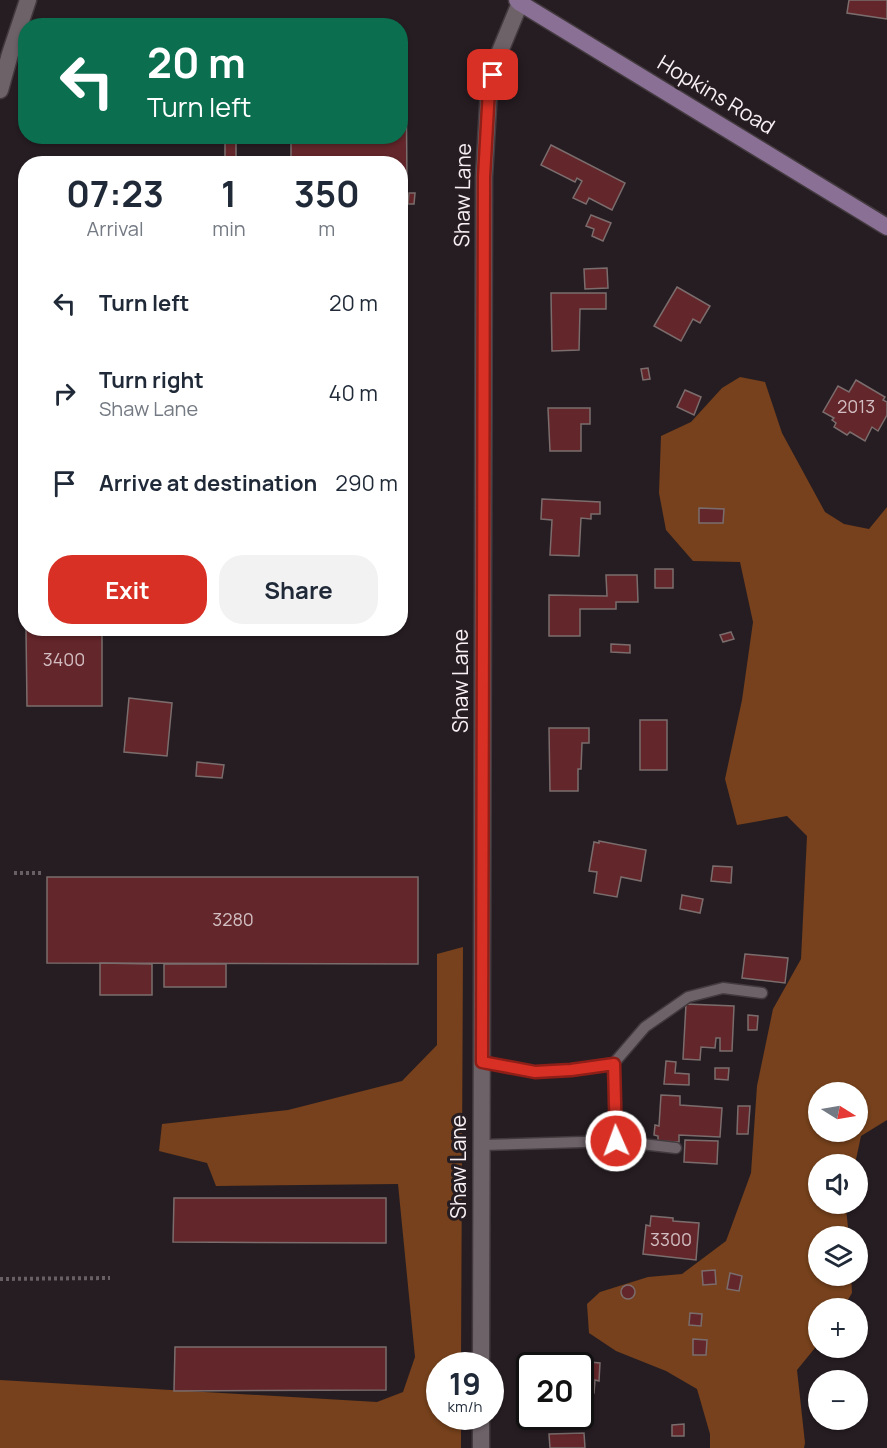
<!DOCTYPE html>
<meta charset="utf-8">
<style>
body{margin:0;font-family:Manrope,sans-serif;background:#f2f2f3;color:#1f2937;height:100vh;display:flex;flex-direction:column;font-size:22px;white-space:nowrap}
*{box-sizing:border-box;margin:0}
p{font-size:20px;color:#747a83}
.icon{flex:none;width:33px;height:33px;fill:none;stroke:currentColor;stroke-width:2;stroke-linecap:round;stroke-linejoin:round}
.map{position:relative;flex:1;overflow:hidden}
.sheet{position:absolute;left:18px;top:156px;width:390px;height:480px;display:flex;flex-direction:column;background:#fff;border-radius:24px;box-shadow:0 2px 4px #0004}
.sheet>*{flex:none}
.top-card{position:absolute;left:18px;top:18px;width:390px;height:126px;border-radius:24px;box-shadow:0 2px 4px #0004;background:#0b6e4f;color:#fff;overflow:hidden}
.needle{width:39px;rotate:101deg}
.buttons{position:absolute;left:808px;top:1082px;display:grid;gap:12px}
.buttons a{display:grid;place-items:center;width:60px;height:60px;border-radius:50%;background:#fff;box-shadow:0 2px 4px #0004;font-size:30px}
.speed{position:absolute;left:426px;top:1352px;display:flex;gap:12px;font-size:30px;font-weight:700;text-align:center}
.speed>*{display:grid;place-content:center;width:78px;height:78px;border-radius:50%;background:#fff;box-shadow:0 2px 4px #0004;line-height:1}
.speed small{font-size:15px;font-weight:400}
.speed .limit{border:3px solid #111;border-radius:9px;background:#fff;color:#111}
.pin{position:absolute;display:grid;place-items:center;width:51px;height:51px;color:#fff;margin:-26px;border-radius:12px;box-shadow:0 3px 9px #0006}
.me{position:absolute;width:66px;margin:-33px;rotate:358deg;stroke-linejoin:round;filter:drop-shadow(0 0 4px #0008)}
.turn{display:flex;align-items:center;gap:21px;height:126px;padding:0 30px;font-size:27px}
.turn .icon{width:78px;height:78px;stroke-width:2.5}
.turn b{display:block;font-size:42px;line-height:51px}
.eta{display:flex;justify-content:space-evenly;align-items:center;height:102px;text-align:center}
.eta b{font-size:36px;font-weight:700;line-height:42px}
.button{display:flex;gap:12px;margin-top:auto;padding:12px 30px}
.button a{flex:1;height:69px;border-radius:24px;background:#d93025;color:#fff;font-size:24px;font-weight:700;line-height:69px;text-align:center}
.button a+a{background:#f2f2f3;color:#1f2937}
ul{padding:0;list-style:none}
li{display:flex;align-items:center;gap:18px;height:90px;padding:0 30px}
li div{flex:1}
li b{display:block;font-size:22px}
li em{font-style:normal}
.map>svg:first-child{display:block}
</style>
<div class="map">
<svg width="887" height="1448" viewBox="0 0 887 1448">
<rect width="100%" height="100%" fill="#261d22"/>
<g fill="#76411c" fill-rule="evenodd">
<path d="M740 377 765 382 782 433 825 512 844 524 869 529 887 507V1120L861 1136 855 1164H819V1203H847L846 1209 849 1236H819V1275H851L852 1293 843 1308H819V1343L797 1370 805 1443 804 1448H710V1434L697 1389 666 1371 616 1351 589 1333 587 1304 600 1292 648 1277 682 1274 726 1241 751 1173 757 1086 773 1009 801 959 807 836 787 816 737 825 725 779 742 700 753 622 740 562 693 561 666 530 659 493 661 436 691 422 722 388ZM819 1092H858V1131H819Z"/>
<polygon points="463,947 461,1365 440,1365 440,1416 461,1416 461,1448 0,1448 0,1380 377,1402 403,1392 415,1357 398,1184 216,1186 207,1163 159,1151 162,1124 288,1110 402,1081 437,1045 437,954"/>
</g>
<g fill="#63262a" stroke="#7b6d6d" stroke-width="1.5">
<polygon points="849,0 887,0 887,19 847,13"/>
<polygon points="400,54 406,54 407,186 400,186 400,164 291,164 291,136 400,136"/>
<rect x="225" y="136" width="11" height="28"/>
<polygon points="551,145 625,183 612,210 589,198 586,204 573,198 582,181 577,178 575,182 541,165"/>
<polygon points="409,193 415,193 414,204 408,204"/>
<polygon points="591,215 611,223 603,241 592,236 594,229 586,226"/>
<polygon points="607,268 608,288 585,289 584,269"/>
<polygon points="677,287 710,306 700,323 693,319 681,341 654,326"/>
<polygon points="551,293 606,293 606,309 580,309 579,350 552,351"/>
<polygon points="648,368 650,379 643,380 641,369"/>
<polygon points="856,380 885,397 883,400 887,402 887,415 878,431 872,427 865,441 850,432 847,435 834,427 836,423 832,420 834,418 823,412 838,386 849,392"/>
<polygon points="685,390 701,397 694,415 677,407"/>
<polygon points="548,408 590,408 590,424 581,424 581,451 550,451"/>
<polygon points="542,499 600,502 600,514 591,514 591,519 581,518 579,556 550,555 552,520 541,519"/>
<polygon points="699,508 724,509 723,523 699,523"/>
<rect x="655" y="569" width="18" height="19"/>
<polygon points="606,575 637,575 638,602 616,602 616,609 580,609 580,636 549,636 549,595 607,596"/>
<polygon points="26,629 102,629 102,706 27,706"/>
<polygon points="731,632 734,639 723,642 720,635"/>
<polygon points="611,644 630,645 630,653 611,652"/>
<polygon points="129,698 172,703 167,756 124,752"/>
<rect x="640" y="720" width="27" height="50"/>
<polygon points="549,728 589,728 589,743 582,743 581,769 578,769 578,791 550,791"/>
<polygon points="197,762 224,765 222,778 196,776"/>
<polygon points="599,841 646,850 641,881 621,877 617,897 594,893 597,872 589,871 594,842 599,843"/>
<polygon points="713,866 732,867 731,883 711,881"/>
<polygon points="47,877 418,877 418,964 47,963"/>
<polygon points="682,895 703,899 700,913 680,909"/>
<polygon points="745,954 788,958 785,983 742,978"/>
<polygon points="100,963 152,964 152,995 100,995"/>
<rect x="164" y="964" width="62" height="23"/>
<polygon points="686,1004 734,1006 732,1051 720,1051 720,1038 716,1038 715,1048 701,1047 700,1060 683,1059"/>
<polygon points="748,1015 758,1016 757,1030 748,1030"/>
<polygon points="666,1061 676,1062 675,1073 689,1074 689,1085 664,1084"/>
<polygon points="715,1068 729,1068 728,1080 715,1079"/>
<polygon points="661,1095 680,1096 680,1105 722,1108 720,1137 679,1135 679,1142 658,1141 658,1136 654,1135 655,1125 659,1126"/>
<polygon points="738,1106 750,1106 748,1134 737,1134"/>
<polygon points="685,1140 718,1141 717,1164 684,1162"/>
<polygon points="174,1198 386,1198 386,1243 173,1242"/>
<polygon points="651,1216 673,1218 673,1221 699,1223 696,1260 643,1254 646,1225 650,1226"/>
<polygon points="715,1270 716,1284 703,1285 702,1271"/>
<polygon points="730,1273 742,1276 739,1291 727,1289"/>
<circle cx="628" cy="1292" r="7"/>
<polygon points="690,1313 702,1314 701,1326 689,1325"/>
<polygon points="693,1339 707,1340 706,1355 693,1355"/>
<polygon points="175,1347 386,1347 386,1390 174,1391"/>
<polygon points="558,1359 600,1363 599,1381 595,1380 594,1393 580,1392 580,1365 548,1365 548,1363 558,1363"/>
<polygon points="684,1424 684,1436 672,1436 672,1425"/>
<polygon points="584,1433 585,1448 550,1448 549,1434"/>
</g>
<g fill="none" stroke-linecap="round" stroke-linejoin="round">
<defs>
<g id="service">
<polyline points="614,1063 645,1027 688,997 723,988 762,993"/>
<polyline points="616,1141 676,1148"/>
<polyline points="482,1145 616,1141 614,1063 571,1070 535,1072 482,1062"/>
</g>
<g id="minor">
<polyline points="0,90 10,54 28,0"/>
<polyline points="481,1365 484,177 489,89 496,61 520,3"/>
<polyline points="481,1448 481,1416"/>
</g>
<polyline id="secondary" points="517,0 520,3 887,227"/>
</defs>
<use href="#service" stroke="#423a3e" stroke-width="13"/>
<use href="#minor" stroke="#423a3e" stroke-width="19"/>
<use href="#secondary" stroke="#423a3e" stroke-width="19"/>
<g stroke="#685f64" stroke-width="4" stroke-dasharray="3 3" stroke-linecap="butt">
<polyline points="14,873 44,873"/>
<polyline points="0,1279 110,1278"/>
</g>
<use href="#service" stroke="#6d6268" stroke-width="10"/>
<use href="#minor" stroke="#6d6268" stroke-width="16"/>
<use href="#secondary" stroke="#8a7095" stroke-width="16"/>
</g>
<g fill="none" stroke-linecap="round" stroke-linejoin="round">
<defs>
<polyline id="route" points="493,75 489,89 484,177 482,1062 535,1072 571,1070 614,1064 616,1141"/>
</defs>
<use href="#route" stroke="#8d1f18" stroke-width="15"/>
<use href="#route" stroke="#d93025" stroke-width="10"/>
</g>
<g text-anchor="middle" stroke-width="6" stroke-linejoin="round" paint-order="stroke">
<g font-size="18" fill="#d1bdc1">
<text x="856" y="413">2013</text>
<text x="64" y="666">3400</text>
<text x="233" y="926">3280</text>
<text x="671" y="1246">3300</text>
</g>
<g font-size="21" fill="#f6eff3" stroke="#261d22">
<text transform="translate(716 95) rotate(31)" y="7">Hopkins Road</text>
<text transform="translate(463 195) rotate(-89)" y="7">Shaw Lane</text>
<text transform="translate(461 681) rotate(-90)" y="7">Shaw Lane</text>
<text transform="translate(459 1167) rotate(-90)" y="7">Shaw Lane</text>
</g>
</g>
</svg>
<div class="buttons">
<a><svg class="needle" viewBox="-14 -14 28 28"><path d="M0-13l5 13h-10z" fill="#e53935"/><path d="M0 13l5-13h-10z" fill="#747a83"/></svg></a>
<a><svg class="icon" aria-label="sound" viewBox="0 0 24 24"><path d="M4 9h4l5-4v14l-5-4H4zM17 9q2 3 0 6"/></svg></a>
<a><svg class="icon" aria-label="layers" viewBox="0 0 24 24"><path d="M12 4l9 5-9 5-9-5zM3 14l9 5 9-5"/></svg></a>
<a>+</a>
<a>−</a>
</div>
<div class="speed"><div>19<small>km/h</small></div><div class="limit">20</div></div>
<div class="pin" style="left:493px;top:75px;background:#d93025"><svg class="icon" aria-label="arrive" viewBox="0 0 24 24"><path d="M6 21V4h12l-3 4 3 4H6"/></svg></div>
<svg class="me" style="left:616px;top:1141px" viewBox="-20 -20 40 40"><circle r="17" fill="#d93025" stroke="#fff" stroke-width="3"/><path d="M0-11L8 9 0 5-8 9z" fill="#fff"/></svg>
<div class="top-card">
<div class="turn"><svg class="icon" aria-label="left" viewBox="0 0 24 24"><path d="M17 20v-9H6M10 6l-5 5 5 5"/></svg><div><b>20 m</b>Turn left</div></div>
</div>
<section class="sheet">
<div class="eta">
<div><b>07:23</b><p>Arrival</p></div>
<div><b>1</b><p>min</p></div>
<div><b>350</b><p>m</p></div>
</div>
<ul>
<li><svg class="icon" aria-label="left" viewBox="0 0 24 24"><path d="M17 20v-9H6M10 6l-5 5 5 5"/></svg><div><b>Turn left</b></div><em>20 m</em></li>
<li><svg class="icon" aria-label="right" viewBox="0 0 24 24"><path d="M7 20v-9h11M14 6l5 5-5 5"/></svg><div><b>Turn right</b><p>Shaw Lane</p></div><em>40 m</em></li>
<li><svg class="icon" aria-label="arrive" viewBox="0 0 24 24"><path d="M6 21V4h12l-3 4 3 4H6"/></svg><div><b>Arrive at destination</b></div><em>290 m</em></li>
</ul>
<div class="button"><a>Exit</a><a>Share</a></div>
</section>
</div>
